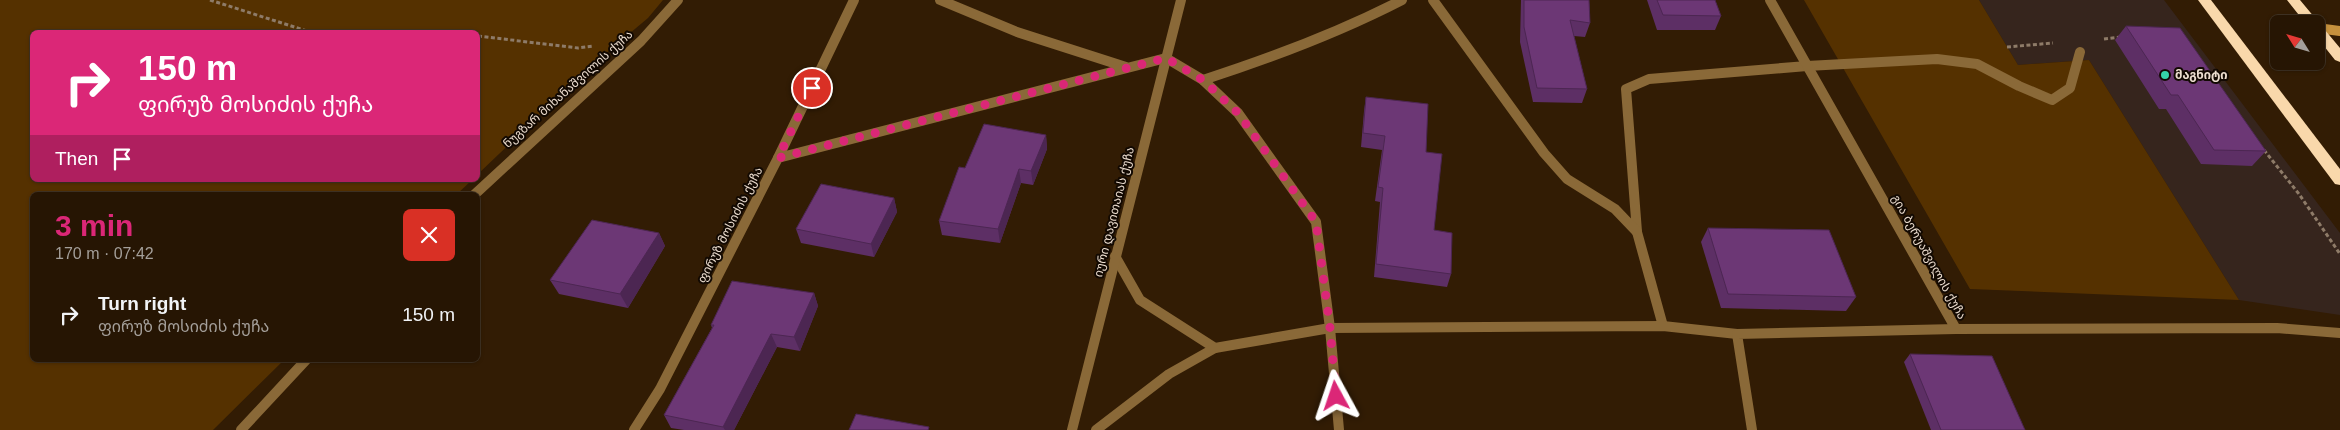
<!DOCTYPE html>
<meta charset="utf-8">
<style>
body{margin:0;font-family:Arial,"Noto Sans Georgian",sans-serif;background:#2e1e0d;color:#f1f3f6;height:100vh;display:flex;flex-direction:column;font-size:19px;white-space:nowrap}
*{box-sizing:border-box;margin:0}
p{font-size:16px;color:#a49f9a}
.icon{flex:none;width:28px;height:28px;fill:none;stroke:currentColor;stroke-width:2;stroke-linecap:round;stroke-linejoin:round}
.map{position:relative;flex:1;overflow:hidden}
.details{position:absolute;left:30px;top:192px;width:450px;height:170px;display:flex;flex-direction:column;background:#261503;border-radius:8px;box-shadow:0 1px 4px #0004,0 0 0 1px #423425}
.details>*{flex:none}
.guide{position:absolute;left:30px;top:30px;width:450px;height:152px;border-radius:8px;box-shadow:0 1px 4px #0004,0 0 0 1px #423425;background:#db2777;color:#fff;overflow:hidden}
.needle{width:32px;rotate:307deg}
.tools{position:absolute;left:2270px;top:15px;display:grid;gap:10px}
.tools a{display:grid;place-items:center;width:55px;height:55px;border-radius:8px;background:#261503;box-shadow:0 1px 4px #0004,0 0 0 1px #423425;font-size:25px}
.pin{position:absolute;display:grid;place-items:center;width:42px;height:42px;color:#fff;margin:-21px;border:2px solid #fff;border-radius:50%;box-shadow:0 1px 5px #0007}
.me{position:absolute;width:55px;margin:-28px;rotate:355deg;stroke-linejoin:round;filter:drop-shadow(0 0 4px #0008)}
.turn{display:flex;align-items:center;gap:18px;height:105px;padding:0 25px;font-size:22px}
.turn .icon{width:65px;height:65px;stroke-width:2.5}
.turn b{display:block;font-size:35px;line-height:42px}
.then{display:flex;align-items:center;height:48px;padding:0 25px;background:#0003;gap:10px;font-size:19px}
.round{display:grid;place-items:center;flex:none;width:52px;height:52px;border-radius:8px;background:#2e1e0d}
.overview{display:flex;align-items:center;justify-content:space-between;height:85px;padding:0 25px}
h1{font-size:30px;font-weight:700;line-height:38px;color:#db2777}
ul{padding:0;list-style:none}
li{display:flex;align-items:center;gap:15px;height:75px;padding:0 25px}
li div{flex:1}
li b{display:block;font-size:19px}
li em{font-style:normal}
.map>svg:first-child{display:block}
</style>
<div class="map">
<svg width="2340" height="430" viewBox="0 0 2340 430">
<rect width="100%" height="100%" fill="#321c04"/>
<polygon fill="#36251d" points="1979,0 2164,0 2340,233 2340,315 2239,300 2089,60 2018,65"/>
<g fill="#553100">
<polygon points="0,0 663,0 648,18 592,65 478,174 478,32 32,32 32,180 472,180 456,195 32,195 32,360 284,360 213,430 0,430"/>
<polygon points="1804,0 1979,0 2018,65 2089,60 2239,300 1970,289"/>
</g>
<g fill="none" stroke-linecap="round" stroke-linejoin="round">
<g stroke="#8e7b68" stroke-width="3" stroke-dasharray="4 2.5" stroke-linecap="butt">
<polyline points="210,0 310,32"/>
<polyline points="437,32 450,32"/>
<polyline points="478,36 578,48 594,46"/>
<polyline points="2104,39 2121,37"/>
<polyline points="2007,47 2053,43"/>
<polyline points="2264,150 2299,194 2340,254"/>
</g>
<g stroke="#8a6938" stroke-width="10">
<polyline points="778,158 854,0"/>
<polyline points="1637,232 1626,89 1649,79 1807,66 1937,59 1977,64 2019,86 2052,100 2070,88 2080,52"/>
</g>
<g stroke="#8a6938" stroke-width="10">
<polyline points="940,0 1017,32 1126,67"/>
<polyline points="1433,0 1544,153 1567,179 1615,209 1637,232 1663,326"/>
<path d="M1203 80C1271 58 1338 33 1402 0"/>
<polyline points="474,195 641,41 678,0"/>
<polyline points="1115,256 1140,300 1215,348 1330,328 1663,326 1737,334"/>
<polyline points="1956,329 2277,328 2340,333"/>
<polyline points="241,430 306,360"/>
<polyline points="634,430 660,389 778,158 1166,58 1203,80 1238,113 1316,222 1330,328 1339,430"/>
<polyline points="1072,430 1181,0"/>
<polyline points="1096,430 1169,374 1215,348"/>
<polyline points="1752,430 1737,334 1956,329 1770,0"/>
</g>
<polyline stroke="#c6913d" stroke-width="10" points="2317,28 2340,31"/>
<g fill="#f9d8ab" fill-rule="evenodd">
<polygon points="2198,0 2211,0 2340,169 2340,185 2335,184"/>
<polygon points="2287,0 2300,0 2340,48 2340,62 2335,60 2316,36 2316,24 2306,24"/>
</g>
</g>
<g fill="#5d2f65">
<polygon points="1521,0 1589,0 1590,23 1585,37 1574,36 1587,89 1582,103 1533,102 1520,42"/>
<polygon points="1647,0 1715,0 1721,16 1715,30 1657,30"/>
<polygon points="2126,26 2266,151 2252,166 2201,164 2166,109 2159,109 2115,40"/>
<polygon points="1366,97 1426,152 1434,230 1451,274 1447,287 1374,277 1380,202 1375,201 1382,150 1361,147 1364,111"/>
<polygon points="1046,135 1047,149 1033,185 1021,183 1000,243 942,235 939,221 965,168"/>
<polygon points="894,198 897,212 874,257 801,243 796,229"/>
<polygon points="1708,228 1856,297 1846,311 1721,308 1701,242"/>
<polygon points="659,233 665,246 628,308 559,294 550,280"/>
<polygon points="814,293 818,306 800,351 777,347 734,430 684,430 671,428 664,415 712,328 711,325"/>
<polygon points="1910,354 2025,430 1931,430 1904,362"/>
</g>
<g fill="#4c2652">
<polygon points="1046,135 1047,149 1033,185 1031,171"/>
<polygon points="1019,169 1021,183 1000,243 998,229"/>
<polygon points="894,198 897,212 874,257 871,244"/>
<polygon points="659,233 665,246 628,308 620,294"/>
<polygon points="814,293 818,306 800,351 794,337"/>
<polygon points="771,334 777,347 734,430 725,430 723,427"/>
</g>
<g fill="#6c3775" stroke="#4c2652">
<polygon points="1524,0 1589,0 1590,23 1570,20 1587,89 1537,88 1524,27"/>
<polygon points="1657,0 1715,0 1721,16 1663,15"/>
<polygon points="2126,26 2180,28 2266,151 2214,150 2178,95 2171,95"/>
<polygon points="1366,97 1428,104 1426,152 1442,154 1434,230 1452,233 1451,274 1376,264 1383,188 1378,187 1385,136 1363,133"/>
<polygon points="984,124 1046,135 1031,171 1019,169 998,229 939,221 959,167 965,168"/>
<polygon points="821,184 894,198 871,244 796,229"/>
<polygon points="592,220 659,233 620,294 550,280"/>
<polygon points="1708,228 1829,230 1856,297 1728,294"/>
<polygon points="732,281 814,293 794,337 771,334 723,427 664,415 714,325 711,325"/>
<polygon points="1910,354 1992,356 2025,430 1941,430"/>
<polygon points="856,414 929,427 928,430 849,430"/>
</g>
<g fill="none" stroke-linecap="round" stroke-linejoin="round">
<polyline stroke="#db2777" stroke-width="9" stroke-dasharray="0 16.2" points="812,88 778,158 1166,58 1203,80 1238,113 1316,222 1330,328 1336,396"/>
</g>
<circle fill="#34d4a8" stroke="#120902" stroke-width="2" cx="2165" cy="75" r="5"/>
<g text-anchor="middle" stroke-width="4" stroke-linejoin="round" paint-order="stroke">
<g font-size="12" font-weight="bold" fill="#ecddcf" stroke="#120902" text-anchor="start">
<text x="2175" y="79">მაგნიტი</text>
</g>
<g font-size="12" fill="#ecddcf" stroke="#120902">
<text transform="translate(568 89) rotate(-42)" y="4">ნუგზარ მიხანაშვილის ქუჩა</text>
<text transform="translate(1114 212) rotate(-76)" y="4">იური დავითაიას ქუჩა</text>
<text transform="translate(730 225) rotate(-63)" y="4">ფირუზ მოსიძის ქუჩა</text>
<text transform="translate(1929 257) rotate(61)" y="4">გია ბერუაშვილის ქუჩა</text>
</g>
</g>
</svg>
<div class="tools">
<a><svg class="needle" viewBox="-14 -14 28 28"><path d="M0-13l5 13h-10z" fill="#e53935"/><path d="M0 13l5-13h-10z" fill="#a49f9a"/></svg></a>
</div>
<div class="pin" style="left:812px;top:88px;background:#d93025"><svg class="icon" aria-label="arrive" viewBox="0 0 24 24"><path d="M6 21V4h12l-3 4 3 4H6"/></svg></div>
<svg class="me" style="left:1336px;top:396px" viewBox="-20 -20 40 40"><path d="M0-17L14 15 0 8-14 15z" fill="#db2777" stroke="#fff" stroke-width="4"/></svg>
<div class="guide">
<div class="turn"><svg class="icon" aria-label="right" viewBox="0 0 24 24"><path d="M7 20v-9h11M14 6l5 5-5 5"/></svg><div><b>150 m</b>ფირუზ მოსიძის ქუჩა</div></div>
<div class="then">Then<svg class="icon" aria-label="arrive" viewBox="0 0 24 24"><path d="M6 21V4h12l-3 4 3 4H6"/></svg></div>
</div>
<section class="details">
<div class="overview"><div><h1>3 min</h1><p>170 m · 07:42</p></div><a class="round" style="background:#d93025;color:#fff"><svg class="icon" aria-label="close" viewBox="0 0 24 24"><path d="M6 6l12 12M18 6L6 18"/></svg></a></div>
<ul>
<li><svg class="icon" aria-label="right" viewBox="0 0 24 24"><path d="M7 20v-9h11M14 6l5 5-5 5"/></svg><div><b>Turn right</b><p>ფირუზ მოსიძის ქუჩა</p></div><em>150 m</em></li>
</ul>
</section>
</div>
